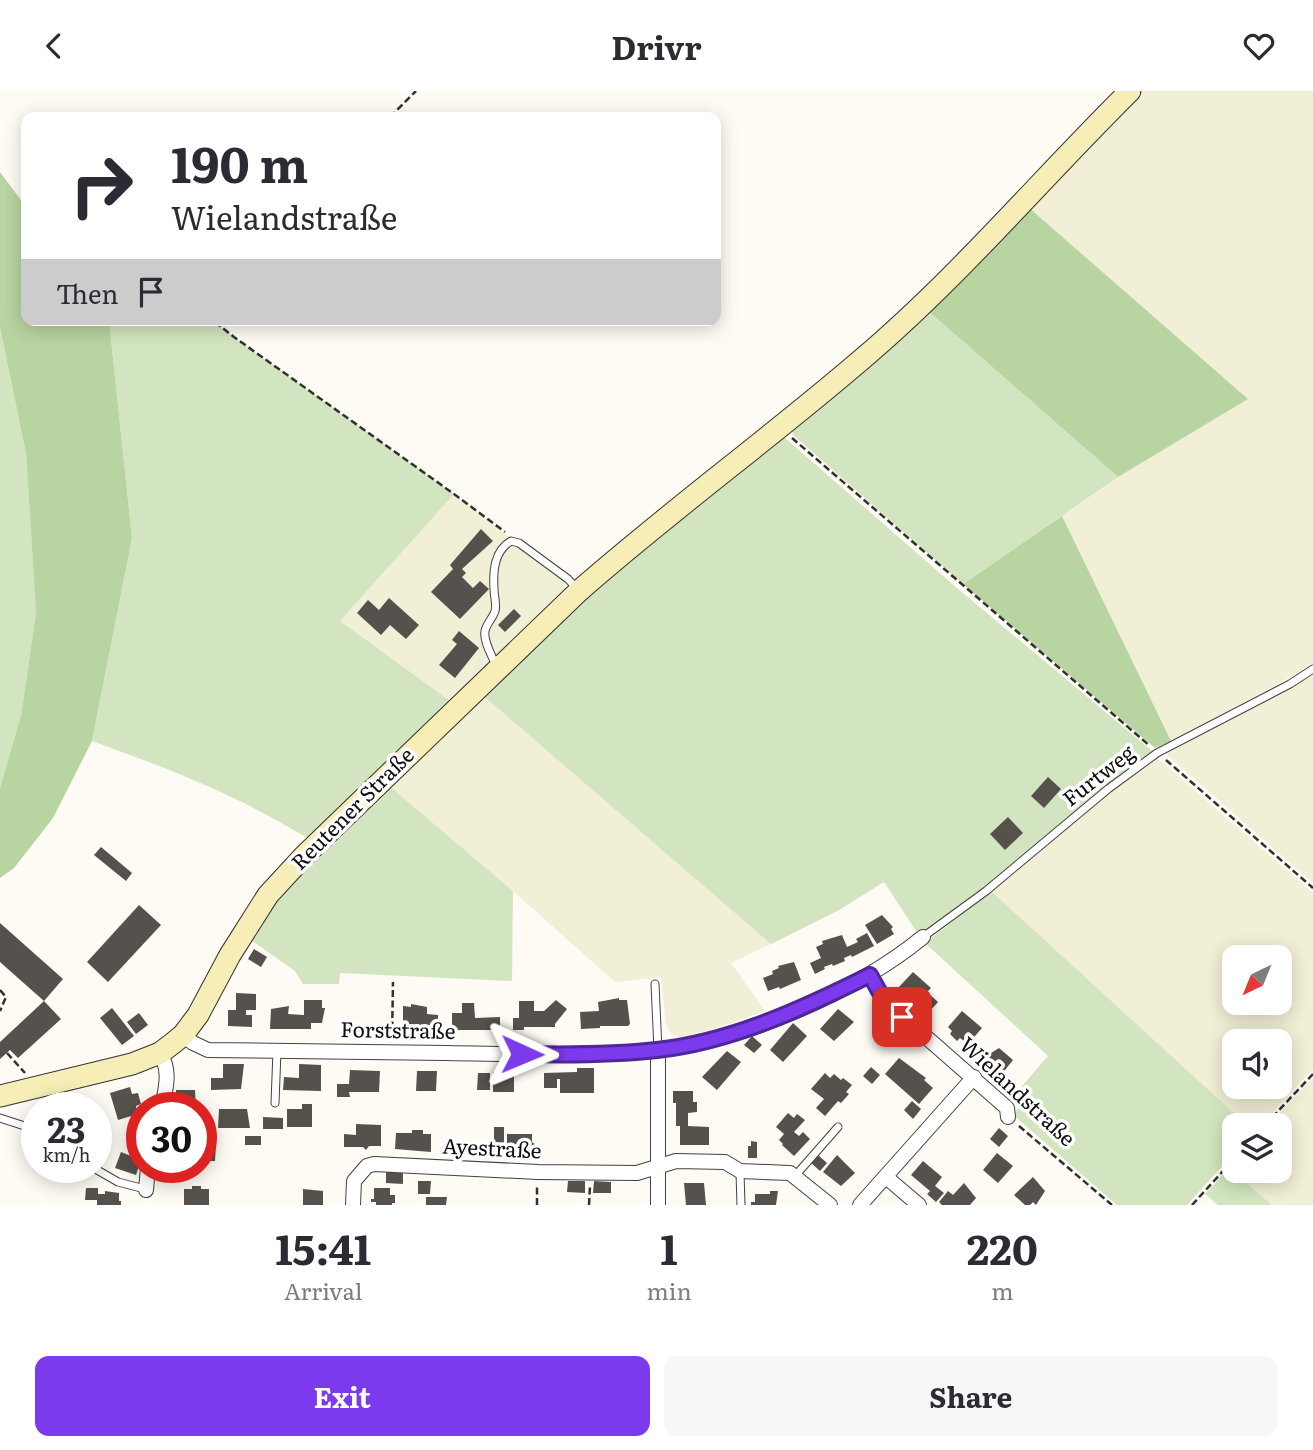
<!DOCTYPE html>
<meta charset="utf-8">
<style>
body{margin:0;font-family:Literata,serif;background:#f7f7f7;color:#2b2b33;height:100vh;display:flex;flex-direction:column;font-size:26px;white-space:nowrap}
*{box-sizing:border-box;margin:0}
p{font-size:23px;color:#7c7c81}
.icon{flex:none;width:38px;height:38px;fill:none;stroke:currentColor;stroke-width:2;stroke-linecap:round;stroke-linejoin:round}
.map{position:relative;height:1114px;overflow:hidden}
.details{display:flex;flex-direction:column;background:#fff;flex:1}
.details>*{flex:none}
.banner{position:absolute;left:21px;top:21px;width:700px;height:214px;border-radius:14px;box-shadow:0 4px 18px #0003;background:#fff;color:#2b2b33;overflow:hidden}
.needle{width:46px;rotate:223deg}
.buttons{position:absolute;left:1222px;top:854px;display:grid;gap:14px}
.buttons a{display:grid;place-items:center;width:70px;height:70px;border-radius:14px;background:#fff;box-shadow:0 4px 18px #0003;font-size:35px}
.speed{position:absolute;left:21px;top:1001px;display:flex;gap:14px;font-size:35px;font-weight:700;text-align:center}
.speed>*{display:grid;place-content:center;width:91px;height:91px;border-radius:50%;background:#fff;box-shadow:0 4px 18px #0003;line-height:1}
.speed small{font-size:18px;font-weight:400}
.speed .limit{border:10px solid #d22;background:#fff;color:#111}
.pin{position:absolute;display:grid;place-items:center;width:60px;height:60px;color:#fff;margin:-30px;border-radius:14px;box-shadow:0 4px 10px #0006}
.me{position:absolute;width:77px;margin:-38px;rotate:91deg;stroke-linejoin:round;filter:drop-shadow(0 0 5px #0008)}
.turn{display:flex;align-items:center;gap:24px;height:147px;padding:0 35px;font-size:32px}
.turn .icon{width:91px;height:91px;stroke-width:2.5}
.turn b{display:block;font-size:49px;line-height:60px}
.then{display:flex;align-items:center;height:66px;padding:0 35px;background:#0003;gap:14px;font-size:26px}
.eta{display:flex;justify-content:space-evenly;align-items:center;height:119px;text-align:center}
.eta b{font-size:42px;font-weight:700;line-height:49px}
.primary-button{display:flex;gap:14px;margin-top:auto;padding:14px 35px}
.primary-button a{flex:1;height:80px;border-radius:14px;background:#7c3aed;color:#fff;font-size:28px;font-weight:700;line-height:80px;text-align:center}
.primary-button a+a{background:#f7f7f7;color:#2b2b33}
header{display:flex;justify-content:space-between;align-items:center;height:91px;padding:0 35px;background:#fff;font-size:32px;font-weight:700}
.map>svg:first-child{display:block}
</style>
<header><svg class="icon" aria-label="back" viewBox="0 0 24 24"><path d="M15 5l-7 7 7 7"/></svg>Drivr<svg class="icon" aria-label="heart" viewBox="0 0 24 24"><path d="M12 20l-8-8c-3-5 5-10 8-4 3-6 11-1 8 4z"/></svg></header>
<div class="map">
<svg width="1313" height="1114" viewBox="0 0 1313 1114">
<rect width="100%" height="100%" fill="#fdfbf3"/>
<g fill="#f1efd5" fill-rule="evenodd">
<polygon points="1138,0 1313,0 1313,572 1287,588 1171,650 1062,425 1118,386 1248,308 1027,115"/>
<polygon points="454,403 564,489 566,498 453,612 340,530"/>
<polygon points="1313,583 1313,792 1166,663"/>
<polygon points="479,601 771,853 731,872 765,920 723,935 680,947 671,943 666,934 661,886 615,891 513,800 387,693"/>
<path d="M1156 666 1313 802V978L1261 1034H1247L991 800 1110 700ZM1234 866H1279V912H1234ZM1234 950H1279V996H1234Z"/>
<polygon points="1313,987 1313,1114 1272,1114 1229,1077 1234,1072 1234,1080 1279,1080 1279,1034 1268,1034"/>
</g>
<g fill="#d3e5c0">
<polygon points="926,218 1118,386 963,493 793,344 792,339"/>
<path d="M109 229H218L220 235 234 246 454 403 340 530 453 612 312 750C242 706 170 678 92 650L132 447Z"/>
<polygon points="0,236 26,363 36,522 21,626 0,697"/>
<polygon points="776,346 785,347 957,497 1152,660 986,796 920,846 884,791 839,819 771,853 479,601 583,504"/>
<polygon points="387,693 513,800 512,890 340,882 339,893 303,893 295,880 248,847 260,825"/>
<polygon points="991,800 1247,1034 1234,1034 1234,1062 1187,1114 1117,1114 1013,1024 1019,1016 1011,1008 1048,965 925,852"/>
<polygon points="1229,1077 1272,1114 1218,1114 1205,1103"/>
</g>
<g fill="#b8d4a1">
<polygon points="0,81 26,116 26,229 109,229 132,447 92,650 53,727 14,777 0,787 0,697 21,625 36,522 26,363 0,236"/>
<polygon points="1027,115 1248,308 1118,386 926,218"/>
<polygon points="1062,425 1171,650 1155,657 963,493"/>
</g>
<g fill="#57514d">
<polygon points="481,438 493,450 462,478 466,482 462,486 473,497 480,490 489,498 460,528 431,501 453,478 450,474"/>
<polygon points="389,507 419,534 406,548 390,534 381,544 357,522 368,509 379,519"/>
<polygon points="514,518 521,525 505,541 498,534"/>
<polygon points="459,540 479,557 455,587 439,574 457,553 452,549"/>
<polygon points="1048,686 1061,698 1044,717 1031,705"/>
<polygon points="1008,726 1023,742 1005,759 990,743"/>
<polygon points="101,756 132,782 126,790 94,764"/>
<polygon points="139,814 161,834 108,891 87,871"/>
<polygon points="882,824 893,836 891,838 894,843 877,853 865,834"/>
<polygon points="0,832 63,888 44,910 61,928 18,967 10,959 0,968 0,951 44,910 0,871"/>
<polygon points="867,842 874,855 852,866 851,864 844,867 845,870 833,875 832,873 824,876 825,878 815,883 810,872 821,867 816,856 823,853 822,850 842,844 847,856 858,851 856,848"/>
<polygon points="254,858 267,866 261,876 248,868"/>
<polygon points="794,871 801,889 780,898 779,896 768,900 763,887 773,883 772,880 779,877 778,875"/>
<polygon points="913,881 931,897 927,901 938,911 929,921 898,897"/>
<polygon points="236,902 256,903 256,919 246,919 246,924 252,924 252,936 228,935 228,919 236,919"/>
<polygon points="619,907 619,909 627,909 630,933 628,935 600,935 600,937 581,938 580,921 599,920 598,911"/>
<polygon points="304,909 322,909 322,917 325,917 322,932 311,932 311,938 270,938 271,918 289,915 288,923 304,924"/>
<polygon points="556,909 567,918 555,933 555,936 524,936 524,939 513,939 513,927 519,927 519,910 534,910 534,920 544,920"/>
<polygon points="462,912 474,912 475,927 500,926 500,939 452,939 452,922 462,922"/>
<polygon points="411,913 427,916 427,923 438,924 438,937 419,935 419,933 416,933 416,935 403,935 403,915 411,916"/>
<polygon points="112,917 134,945 122,954 100,927"/>
<polygon points="838,918 854,931 834,950 820,938"/>
<polygon points="962,920 982,937 968,953 960,947 957,950 950,943 952,940 948,936"/>
<polygon points="139,922 148,934 136,943 127,931"/>
<polygon points="793,932 807,945 783,971 770,959"/>
<polygon points="752,945 762,954 754,962 744,954"/>
<polygon points="984,956 991,962 999,957 1013,969 1001,984 976,965"/>
<polygon points="727,960 741,971 717,999 702,986"/>
<polygon points="899,967 926,987 924,989 933,997 919,1013 885,983"/>
<polygon points="223,973 244,973 241,998 211,999 211,987 223,987"/>
<polygon points="299,973 321,974 321,1000 283,999 284,986 299,987"/>
<polygon points="871,976 880,984 872,993 863,985"/>
<polygon points="577,977 594,977 594,1002 560,1002 560,988 557,988 557,997 544,997 544,982 577,981"/>
<polygon points="350,979 380,980 379,1001 349,1001 350,1006 337,1006 337,993 349,993"/>
<polygon points="417,980 437,980 436,1000 416,1000"/>
<rect x="493" y="981" width="21" height="20"/>
<polygon points="478,982 490,982 490,999 477,999"/>
<polygon points="825,982 830,987 834,983 841,989 843,987 852,994 846,1001 849,1003 841,1012 838,1010 825,1025 816,1017 824,1008 811,998"/>
<polygon points="130,996 132,1003 138,1002 141,1013 136,1015 138,1023 118,1029 110,1002"/>
<polygon points="176,999 195,999 196,1017 176,1017"/>
<polygon points="673,1000 693,1000 693,1011 697,1011 697,1021 688,1022 688,1035 709,1036 709,1054 680,1054 680,1035 676,1035 676,1012 673,1012"/>
<polygon points="912,1010 921,1018 913,1028 904,1019"/>
<polygon points="302,1013 312,1013 312,1036 287,1036 287,1018 302,1018"/>
<polygon points="219,1018 247,1018 250,1037 218,1037"/>
<polygon points="788,1022 794,1027 797,1023 805,1029 794,1041 799,1045 803,1041 810,1048 794,1065 782,1054 783,1053 779,1049 784,1043 776,1036"/>
<polygon points="263,1026 283,1027 283,1038 263,1038"/>
<polygon points="356,1033 381,1034 381,1055 369,1055 366,1059 363,1056 344,1056 344,1043 356,1044"/>
<rect x="494" y="1036" width="10" height="25"/>
<polygon points="999,1037 1008,1045 999,1056 990,1048"/>
<polygon points="412,1039 423,1039 423,1043 431,1043 431,1061 395,1058 396,1042 412,1042"/>
<polygon points="507,1043 532,1043 532,1051 536,1054 532,1058 532,1065 507,1065"/>
<rect x="245" y="1045" width="16" height="9"/>
<polygon points="751,1050 757,1051 757,1067 748,1067 748,1055 751,1055"/>
<polygon points="201,1054 216,1054 215,1070 201,1070"/>
<polygon points="121,1061 141,1069 136,1084 115,1077"/>
<polygon points="997,1062 1013,1075 998,1092 983,1079"/>
<polygon points="818,1064 827,1072 820,1080 811,1072"/>
<polygon points="837,1064 855,1082 841,1095 823,1081"/>
<polygon points="923,1070 942,1086 935,1095 944,1102 936,1111 927,1103 930,1100 911,1084"/>
<polygon points="386,1081 403,1081 403,1093 386,1092"/>
<polygon points="1033,1086 1045,1100 1036,1114 1033,1111 1030,1114 1025,1114 1014,1104"/>
<polygon points="418,1090 431,1090 430,1103 418,1103"/>
<polygon points="568,1090 585,1090 585,1102 567,1101"/>
<polygon points="594,1090 611,1091 611,1102 593,1102"/>
<polygon points="684,1092 704,1092 706,1114 686,1114"/>
<polygon points="964,1092 976,1107 970,1114 942,1114 939,1111 948,1100 953,1104"/>
<polygon points="192,1095 201,1095 201,1098 209,1098 209,1114 184,1114 184,1098 192,1098"/>
<polygon points="86,1097 98,1097 98,1103 105,1103 105,1100 119,1102 119,1110 121,1110 121,1114 97,1114 97,1109 85,1109"/>
<polygon points="374,1097 390,1097 390,1104 395,1104 395,1112 392,1112 392,1114 376,1114 376,1111 371,1111 371,1108 374,1108"/>
<polygon points="303,1098 323,1100 323,1114 303,1114"/>
<polygon points="770,1100 778,1100 776,1114 751,1114 751,1111 755,1111 755,1103 770,1103"/>
<polygon points="426,1106 447,1106 446,1114 426,1114"/>
</g>
<g fill="none" stroke-linecap="round" stroke-linejoin="round">
<defs>
<g id="lane">
<path d="M497 577C493 566 483 551 485 540 486 533 493 527 495 520 497 514 494 505 494 498 493 480 494 460 511 450L519 452 568 488 578 499"/>
<polyline points="923,846 986,800 1108,698 1157,662 1290,593 1313,578"/>
<polyline points="655,893 658,959"/>
<polyline points="275,1012 277,960"/>
<polyline points="0,1027 37,1039"/>
<polyline points="92,1076 118,1091 145,1098"/>
<polyline points="740,1081 741,1114"/>
<polyline points="795,1085 838,1036"/>
</g>
<g id="street">
<polyline points="870,884 885,910 1007,1017 1008,1026"/>
<path d="M183 944 193 952 208 959C287 960 367 961 446 962 516 963 588 967 658 959 744 949 856 901 923 846"/>
<polyline points="658,959 658,1114"/>
<path d="M160 962C171 980 166 996 162 1017"/>
<polyline points="886,1086 919,1114"/>
<polyline points="146,1099 148,1076"/>
<polyline points="353,1114 354,1090 367,1075 374,1073 538,1081 637,1082 676,1070 725,1071 740,1080 790,1082 830,1114"/>
<polyline points="860,1114 974,986"/>
</g>
<path id="secondary" d="M0 1005 132 973 160 962 172 953 183 944 198 924 230 864 268 804 304 765 579 500C670 420 769 348 861 269 958 187 1040 89 1130 0"/>
</defs>
<use href="#lane" stroke="#424242" stroke-width="9"/>
<use href="#street" stroke="#424242" stroke-width="16"/>
<use href="#secondary" stroke="#313131" stroke-width="23"/>
<g stroke="#313131" stroke-width="2.5" stroke-dasharray="7 3.5" stroke-linecap="butt">
<polyline points="390,26 416,0"/>
<polyline points="218,229 220,235 234,246 454,403 505,441"/>
<polyline points="792,347 1150,655"/>
<polyline points="1166,669 1313,797"/>
<polyline points="0,899 6,906 0,920"/>
<polyline points="392,948 393,891"/>
<polyline points="7,962 25,982"/>
<polyline points="1265,1034 1313,983"/>
<polyline points="1019,1035 1112,1114"/>
<polyline points="537,1114 537,1095"/>
<polyline points="589,1114 590,1095"/>
<polyline points="1192,1114 1234,1068"/>
</g>
<use href="#lane" stroke="#fff" stroke-width="7"/>
<use href="#street" stroke="#fff" stroke-width="14"/>
<use href="#secondary" stroke="#f6eeb6" stroke-width="21"/>
</g>
<g fill="none" stroke-linecap="round" stroke-linejoin="round">
<defs>
<path id="route" d="M522 963C567 964 612 964 657 959 731 951 804 917 870 884L885 911 902 926"/>
</defs>
<use href="#route" stroke="#51269a" stroke-width="18"/>
<use href="#route" stroke="#7c3aed" stroke-width="12"/>
</g>
<g text-anchor="middle" stroke-width="7" stroke-linejoin="round" paint-order="stroke">
<g font-size="21" fill="#0f0f0f" stroke="#fff">
<text transform="translate(1099 685) rotate(-38)" y="7">Furtweg</text>
<text transform="translate(353 718) rotate(-45)" y="7">Reutener Straße</text>
<text transform="translate(398 940) rotate(1)" y="7">Forststraße</text>
<text transform="translate(1017 1001) rotate(43)" y="7">Wielandstraße</text>
<text transform="translate(492 1058) rotate(3)" y="7">Ayestraße</text>
</g>
</g>
</svg>
<div class="buttons">
<a><svg class="needle" viewBox="-14 -14 28 28"><path d="M0-13l5 13h-10z" fill="#e53935"/><path d="M0 13l5-13h-10z" fill="#7c7c81"/></svg></a>
<a><svg class="icon" aria-label="sound" viewBox="0 0 24 24"><path d="M4 9h4l5-4v14l-5-4H4zM17 9q2 3 0 6"/></svg></a>
<a><svg class="icon" aria-label="layers" viewBox="0 0 24 24"><path d="M12 4l9 5-9 5-9-5zM3 14l9 5 9-5"/></svg></a>
</div>
<div class="speed"><div>23<small>km/h</small></div><div class="limit">30</div></div>
<div class="pin" style="left:902px;top:926px;background:#d93025"><svg class="icon" aria-label="arrive" viewBox="0 0 24 24"><path d="M6 21V4h12l-3 4 3 4H6"/></svg></div>
<svg class="me" style="left:522px;top:963px" viewBox="-20 -20 40 40"><path d="M0-17L14 15 0 8-14 15z" fill="#7c3aed" stroke="#fff" stroke-width="4"/></svg>
<div class="banner">
<div class="turn"><svg class="icon" aria-label="right" viewBox="0 0 24 24"><path d="M7 20v-9h11M14 6l5 5-5 5"/></svg><div><b>190 m</b>Wielandstraße</div></div>
<div class="then">Then<svg class="icon" aria-label="arrive" viewBox="0 0 24 24"><path d="M6 21V4h12l-3 4 3 4H6"/></svg></div>
</div>
</div>
<section class="details">
<div class="eta">
<div><b>15:41</b><p>Arrival</p></div>
<div><b>1</b><p>min</p></div>
<div><b>220</b><p>m</p></div>
</div>
<div class="primary-button"><a>Exit</a><a>Share</a></div>
</section>
